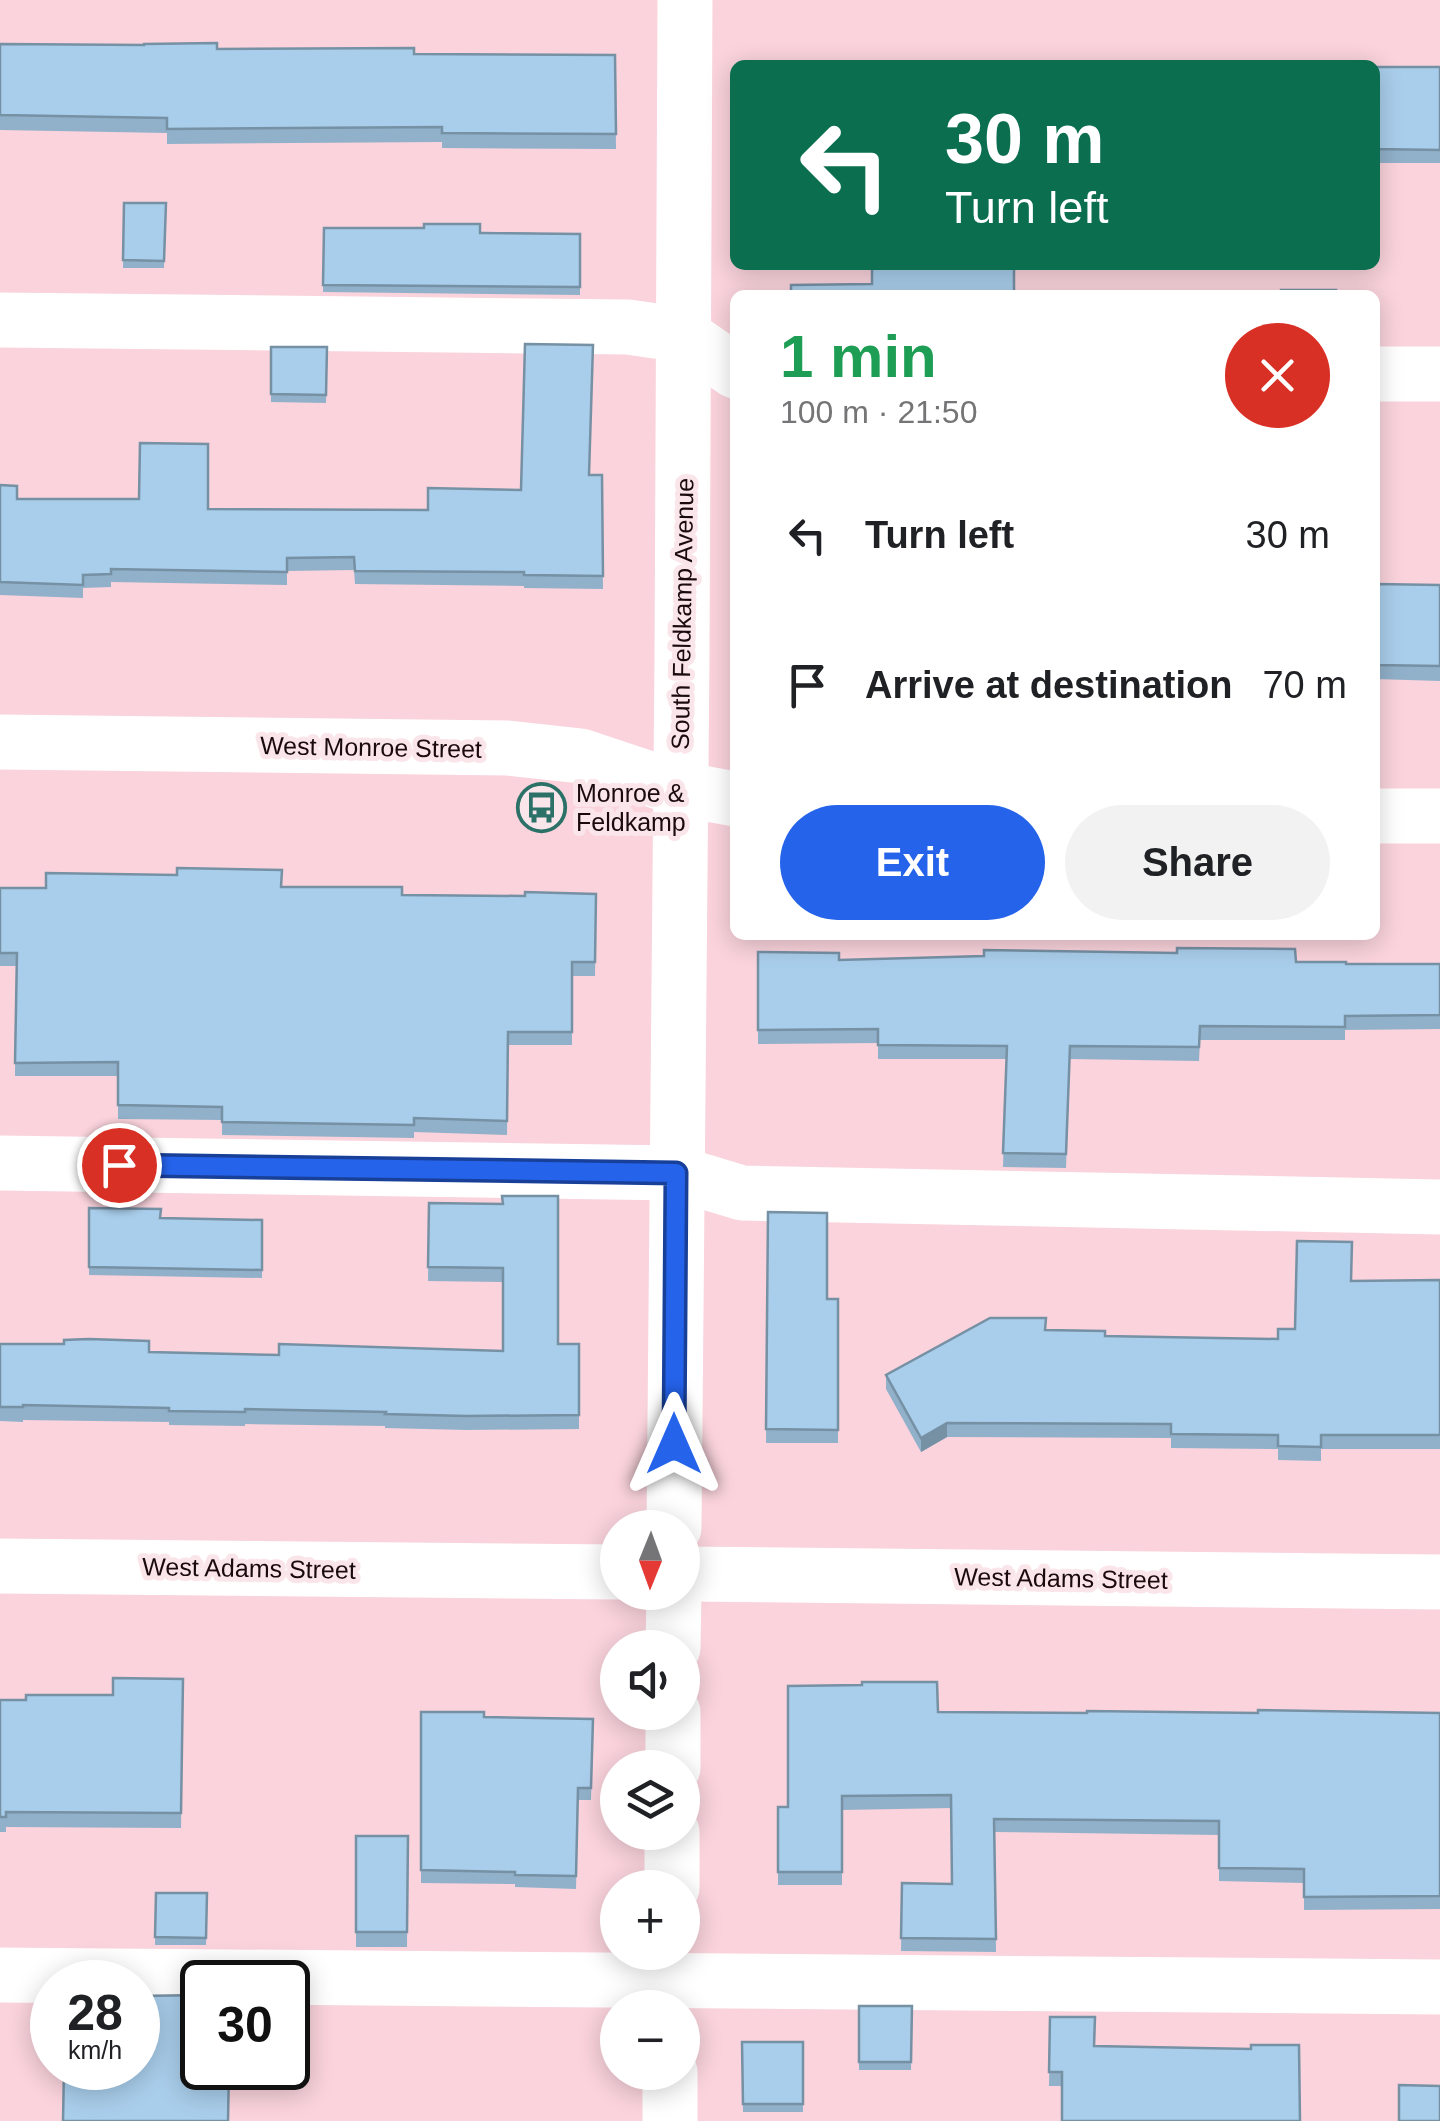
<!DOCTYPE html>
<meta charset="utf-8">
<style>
body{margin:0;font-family:Arial,sans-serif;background:#f2f2f2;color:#202124;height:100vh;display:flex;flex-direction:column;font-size:38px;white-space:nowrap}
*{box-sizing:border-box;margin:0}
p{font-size:32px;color:#757577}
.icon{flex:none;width:55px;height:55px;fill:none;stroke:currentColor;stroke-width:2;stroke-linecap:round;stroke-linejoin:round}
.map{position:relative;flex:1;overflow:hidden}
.drawer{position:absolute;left:730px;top:290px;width:650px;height:650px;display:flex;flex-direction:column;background:#fff;border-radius:15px;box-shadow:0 5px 25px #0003}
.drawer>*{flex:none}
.top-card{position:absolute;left:730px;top:60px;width:650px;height:210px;border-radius:15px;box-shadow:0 5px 25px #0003;background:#0b6e4f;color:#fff;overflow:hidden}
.needle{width:65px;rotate:181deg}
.fabs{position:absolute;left:600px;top:1510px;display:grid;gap:20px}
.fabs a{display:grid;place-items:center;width:100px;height:100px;border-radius:50%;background:#fff;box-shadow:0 5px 25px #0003;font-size:50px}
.speed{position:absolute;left:30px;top:1960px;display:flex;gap:20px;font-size:50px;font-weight:700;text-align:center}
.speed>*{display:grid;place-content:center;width:130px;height:130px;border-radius:50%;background:#fff;box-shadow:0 5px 25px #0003;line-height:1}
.speed small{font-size:25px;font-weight:400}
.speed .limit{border:5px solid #111;border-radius:15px;background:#fff;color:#111}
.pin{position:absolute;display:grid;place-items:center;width:85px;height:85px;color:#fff;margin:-42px;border:5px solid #fff;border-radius:50%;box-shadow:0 2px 10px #0007}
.me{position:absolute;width:110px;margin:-55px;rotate:0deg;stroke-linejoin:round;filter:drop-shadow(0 0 8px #0008)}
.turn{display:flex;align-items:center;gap:35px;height:210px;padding:0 50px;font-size:45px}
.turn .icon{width:130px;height:130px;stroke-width:2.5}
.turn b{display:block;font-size:70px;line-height:85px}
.round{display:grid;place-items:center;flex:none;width:105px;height:105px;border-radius:52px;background:#f2f2f2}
.headline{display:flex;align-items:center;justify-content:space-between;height:170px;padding:0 50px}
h1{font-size:60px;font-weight:600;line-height:75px;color:#1e9e55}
.action{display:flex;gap:20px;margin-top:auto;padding:20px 50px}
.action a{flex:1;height:115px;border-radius:60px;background:#2563eb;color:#fff;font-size:40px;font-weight:600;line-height:115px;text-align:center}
.action a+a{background:#f2f2f2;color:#202124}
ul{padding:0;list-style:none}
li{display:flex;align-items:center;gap:30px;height:150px;padding:0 50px}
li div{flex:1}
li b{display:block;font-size:38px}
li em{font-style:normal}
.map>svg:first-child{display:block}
</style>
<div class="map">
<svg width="1440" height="2121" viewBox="0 0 1440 2121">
<rect width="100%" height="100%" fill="#fad3dc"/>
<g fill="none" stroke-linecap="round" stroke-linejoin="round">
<g stroke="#fff" stroke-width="55">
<polyline points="0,320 628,327 683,335 735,371"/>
<polyline points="1375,374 1440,374"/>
<polyline points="0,742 508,748 581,756 680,789 735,799"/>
<polyline points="1375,816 1440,816"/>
<polyline points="0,1163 676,1173 742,1193 1440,1207"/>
<polyline points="674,1528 682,659 685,0"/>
<polyline points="0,1566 618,1572"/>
<polyline points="682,1574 1440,1582"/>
<polyline points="673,1648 674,1592"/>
<polyline points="673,1768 673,1712"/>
<polyline points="672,1888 672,1832"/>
<polyline points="0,1975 1440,1987"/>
<polyline points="670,2121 670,2072"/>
</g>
</g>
<g fill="#91b1ca">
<polygon points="0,44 414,54 615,55 616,149 442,148 442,142 167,144 167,133 0,130"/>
<rect x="1375" y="67" width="65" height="96"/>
<polygon points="124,203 166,203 164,268 123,268"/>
<polygon points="324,228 580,234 580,295 323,292"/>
<polygon points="271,347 327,347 326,403 271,402"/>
<polygon points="589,475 602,475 603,589 524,588 524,586 355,584 354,570 287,571 287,585 111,582 111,587 83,588 83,598 0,595 0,485 17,499 208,509 428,510"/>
<polygon points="1375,584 1440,585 1440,681 1375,679"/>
<polygon points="282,887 402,895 525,896 596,894 595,976 572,976 572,1045 508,1045 507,1135 414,1132 414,1138 222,1135 222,1120 118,1119 118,1076 15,1076 16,966 0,966 0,888"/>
<polygon points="758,952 839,960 1296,962 1346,964 1440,964 1440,1029 1345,1030 1345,1040 1200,1040 1199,1061 1070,1059 1066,1168 1003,1167 1006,1059 878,1059 878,1043 758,1044"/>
<polygon points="429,1203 503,1204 558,1344 579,1344 579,1429 467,1430 385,1428 385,1426 245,1424 245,1426 169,1425 169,1422 23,1420 23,1422 0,1421 0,1344 149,1352 279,1355 503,1351 503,1282 428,1281"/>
<polygon points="89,1208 161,1218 262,1220 262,1278 89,1275"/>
<polygon points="768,1212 827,1299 838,1299 838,1443 766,1443"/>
<polygon points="1440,1280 1440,1449 1321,1449 1321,1461 1278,1460 1278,1449 1171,1448 1171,1438 947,1437 921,1452 886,1389 886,1375 1045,1330 1105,1336 1278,1339 1295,1329 1351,1281"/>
<polygon points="183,1679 181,1828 6,1827 6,1832 0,1832 0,1700 113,1695"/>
<polygon points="421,1712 484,1717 593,1719 591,1800 578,1800 576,1889 515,1887 515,1884 421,1883"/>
<polygon points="938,1712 1440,1713 1440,1909 1304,1910 1304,1883 1219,1881 1219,1835 995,1832 996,1952 901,1951 902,1883 952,1884 951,1808 842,1810 842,1885 778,1885 778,1807 788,1807"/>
<polygon points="356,1836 408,1836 407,1947 356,1947"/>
<polygon points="156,1893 207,1893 206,1945 155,1945"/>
<polygon points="859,2006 912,2006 911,2070 859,2070"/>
<polygon points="1050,2017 1095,2046 1062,2086 1049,2086"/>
<polygon points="742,2042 803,2042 803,2112 743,2112"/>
</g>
<polygon fill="#7690a4" points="947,1423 947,1437 921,1452 921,1438"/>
<g fill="#a9ceeb" stroke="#7690a4" stroke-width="2.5">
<polygon points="217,43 217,49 414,48 414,54 615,55 616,134 442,133 442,127 167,129 167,118 0,115 0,44 144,45 144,44"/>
<polygon points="762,62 867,65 762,65"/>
<polygon points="1375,67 1440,67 1440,150 1375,149"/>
<polygon points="124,203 166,203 164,261 123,260"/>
<polygon points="424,224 480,224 480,233 580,234 580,287 323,285 324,228 424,228"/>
<polygon points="872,265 1014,265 1014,295 791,295 791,285 872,284"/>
<rect x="1281" y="290" width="55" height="5"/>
<polygon points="525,344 593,345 589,475 602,475 603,576 524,575 524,572 355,571 354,557 287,558 287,572 111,569 111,574 83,575 83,585 0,582 0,485 17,486 17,499 139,499 140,443 208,444 208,509 428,510 428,488 521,490"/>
<polygon points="271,347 327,347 326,395 271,394"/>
<polygon points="1375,584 1440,585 1440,666 1375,665"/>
<polygon points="177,868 282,870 281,887 402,887 402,895 525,896 525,892 596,894 595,962 572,962 572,1032 508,1032 507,1121 414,1118 414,1125 222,1122 222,1107 118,1105 118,1062 15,1063 17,953 0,953 0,888 46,888 46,873 177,875"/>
<polygon points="1177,948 1295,949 1296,962 1346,962 1346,964 1440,964 1440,1015 1345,1016 1345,1027 1200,1026 1199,1047 1070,1046 1066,1154 1003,1153 1007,1046 878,1045 878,1029 758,1030 758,952 839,953 839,960 984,956 984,950 1177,953"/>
<polygon points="502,1196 558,1196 558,1344 579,1344 579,1415 467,1416 385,1414 386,1412 245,1409 245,1412 169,1411 169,1408 23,1405 23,1407 0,1407 0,1344 64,1344 64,1340 89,1339 149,1341 149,1352 279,1355 279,1344 503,1351 503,1268 428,1267 429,1203 503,1204"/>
<polygon points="89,1208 161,1209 160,1218 262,1220 262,1270 89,1267"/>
<polygon points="768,1212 827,1213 827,1299 838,1299 838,1430 766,1429"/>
<polygon points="1297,1241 1352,1242 1351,1281 1440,1280 1440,1435 1321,1435 1321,1447 1278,1446 1278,1435 1171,1434 1171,1424 947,1423 921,1438 886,1375 990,1318 1046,1318 1045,1330 1105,1331 1105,1336 1278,1339 1278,1329 1295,1329"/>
<polygon points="113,1678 183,1679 181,1813 6,1812 6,1817 0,1817 0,1700 26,1700 26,1695 113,1695"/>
<polygon points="862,1682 937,1682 938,1712 1087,1713 1087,1711 1258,1713 1258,1710 1440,1713 1440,1896 1304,1897 1304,1869 1219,1868 1219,1821 994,1819 996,1939 901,1938 902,1883 952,1884 951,1795 842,1796 842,1872 778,1872 778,1807 788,1807 788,1686 862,1685"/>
<polygon points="421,1712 484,1712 484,1717 593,1719 591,1788 578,1788 576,1876 515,1875 515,1872 421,1870"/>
<polygon points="356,1836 408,1836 407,1932 356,1932"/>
<polygon points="156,1893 207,1893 206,1938 155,1937"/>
<polygon points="202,1995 202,2068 229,2068 228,2121 63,2121 64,2068 138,2068 138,1996"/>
<polygon points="859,2006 912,2006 911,2062 859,2062"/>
<polygon points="1050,2017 1095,2017 1094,2046 1251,2049 1251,2045 1299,2045 1300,2121 1062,2121 1062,2072 1049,2072"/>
<polygon points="742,2042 803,2042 803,2104 743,2104"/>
<polygon points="1399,2085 1440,2086 1440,2121 1399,2121"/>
</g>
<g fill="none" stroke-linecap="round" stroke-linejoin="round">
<defs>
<polyline id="route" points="119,1165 676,1173 674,1444"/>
</defs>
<use href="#route" stroke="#184099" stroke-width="25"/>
<use href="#route" stroke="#2563eb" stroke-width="18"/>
</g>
<defs>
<symbol id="bus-ring" viewBox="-11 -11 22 22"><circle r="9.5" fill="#fae6ea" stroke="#2b7167" stroke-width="1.5"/><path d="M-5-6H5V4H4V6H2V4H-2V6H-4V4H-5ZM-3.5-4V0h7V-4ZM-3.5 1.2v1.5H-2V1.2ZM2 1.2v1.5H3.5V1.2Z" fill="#2b7167"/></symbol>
</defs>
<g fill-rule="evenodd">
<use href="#bus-ring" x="514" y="780" width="55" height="55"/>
</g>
<g text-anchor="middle" stroke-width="10" stroke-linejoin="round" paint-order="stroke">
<g font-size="25" fill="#1a0a0f" stroke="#fae6ea">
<text transform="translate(682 614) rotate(-89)" y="9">South Feldkamp Avenue</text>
<text transform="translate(371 747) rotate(1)" y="9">West Monroe Street</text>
<text transform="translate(249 1568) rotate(1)" y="9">West Adams Street</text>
<text transform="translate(1061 1578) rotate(1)" y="9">West Adams Street</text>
</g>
<g font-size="25" fill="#1a0a0f" stroke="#fae6ea" text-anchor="start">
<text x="576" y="802">Monroe &amp;<tspan x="576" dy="29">Feldkamp</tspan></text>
</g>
</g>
</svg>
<div class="fabs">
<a><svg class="needle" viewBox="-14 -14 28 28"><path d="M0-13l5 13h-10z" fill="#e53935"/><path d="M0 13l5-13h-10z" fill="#757577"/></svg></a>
<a><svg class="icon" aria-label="sound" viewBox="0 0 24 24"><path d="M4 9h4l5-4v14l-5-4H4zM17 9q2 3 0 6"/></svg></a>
<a><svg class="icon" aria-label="layers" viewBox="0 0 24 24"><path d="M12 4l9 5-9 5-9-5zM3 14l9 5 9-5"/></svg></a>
<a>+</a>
<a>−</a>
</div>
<div class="speed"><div>28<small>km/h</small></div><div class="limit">30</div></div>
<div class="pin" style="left:119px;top:1165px;background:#d93025"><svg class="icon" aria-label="arrive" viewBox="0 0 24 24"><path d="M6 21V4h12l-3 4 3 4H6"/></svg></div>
<svg class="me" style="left:674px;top:1444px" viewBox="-20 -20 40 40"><path d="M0-17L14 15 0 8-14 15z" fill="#2563eb" stroke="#fff" stroke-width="4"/></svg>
<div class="top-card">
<div class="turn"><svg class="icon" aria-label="left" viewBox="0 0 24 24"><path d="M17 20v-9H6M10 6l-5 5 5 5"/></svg><div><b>30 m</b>Turn left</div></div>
</div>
<section class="drawer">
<div class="headline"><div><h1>1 min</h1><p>100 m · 21:50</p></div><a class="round" style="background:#d93025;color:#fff"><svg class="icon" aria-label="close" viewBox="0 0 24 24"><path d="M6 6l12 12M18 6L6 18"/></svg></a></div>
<ul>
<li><svg class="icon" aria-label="left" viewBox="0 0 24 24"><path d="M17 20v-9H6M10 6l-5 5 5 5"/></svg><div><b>Turn left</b></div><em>30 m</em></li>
<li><svg class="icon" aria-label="arrive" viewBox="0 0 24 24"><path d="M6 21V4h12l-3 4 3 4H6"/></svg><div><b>Arrive at destination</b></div><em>70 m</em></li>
</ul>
<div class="action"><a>Exit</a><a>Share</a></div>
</section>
</div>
